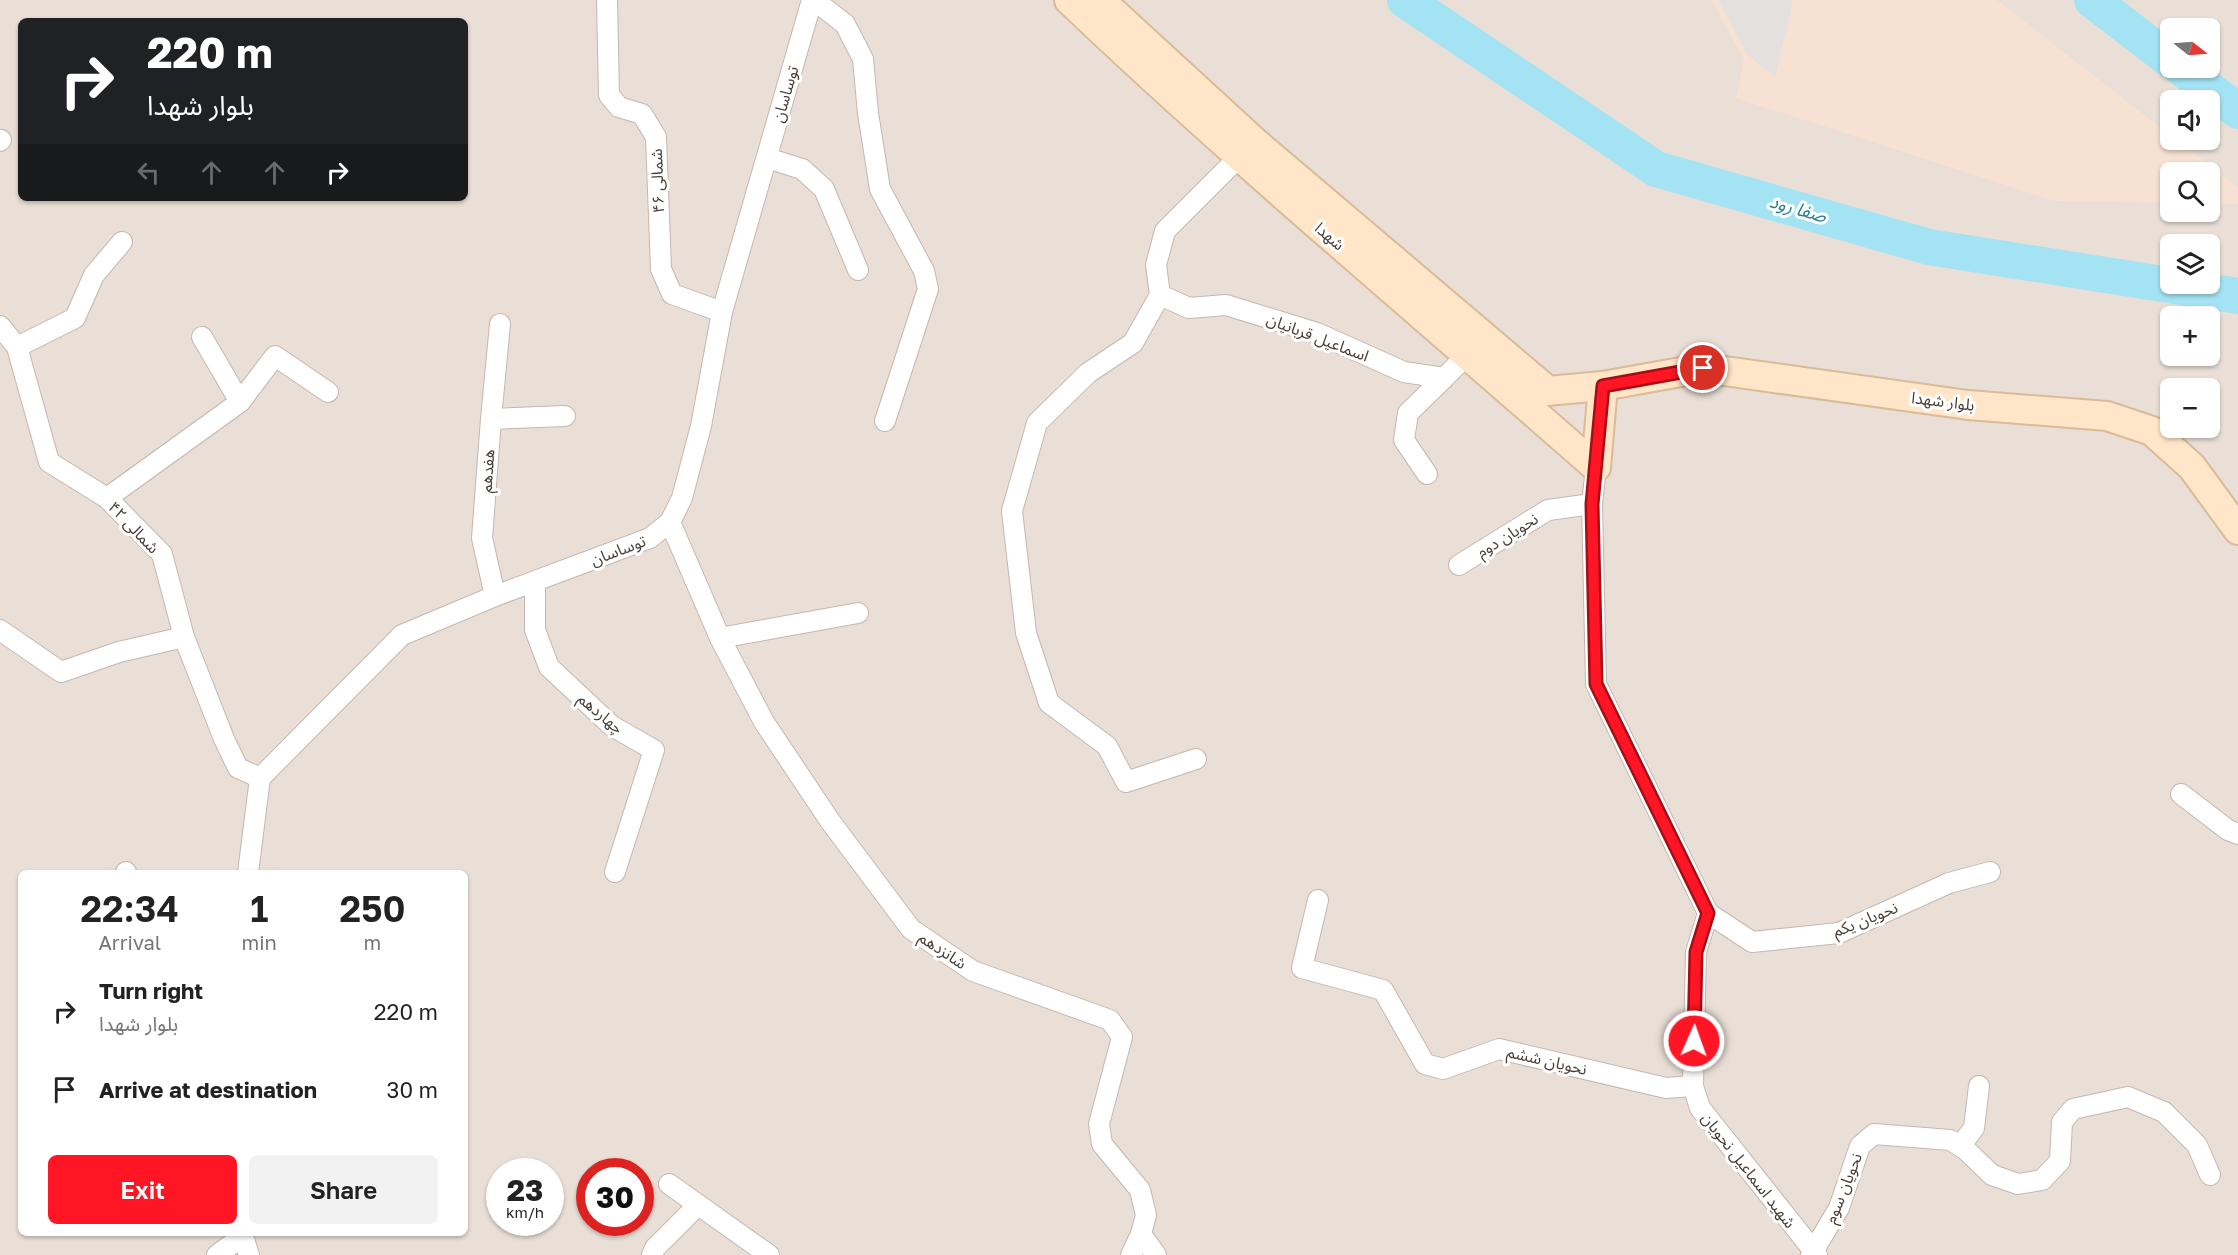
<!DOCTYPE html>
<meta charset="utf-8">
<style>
body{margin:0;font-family:"Golos Text","Noto Sans Arabic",sans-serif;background:#f2f2f2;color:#222;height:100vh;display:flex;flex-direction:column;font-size:22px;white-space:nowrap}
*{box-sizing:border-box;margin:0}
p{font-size:20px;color:#767676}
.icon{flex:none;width:33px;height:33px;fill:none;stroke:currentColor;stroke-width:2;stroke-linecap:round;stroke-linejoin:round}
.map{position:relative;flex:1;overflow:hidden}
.details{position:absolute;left:18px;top:870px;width:450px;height:366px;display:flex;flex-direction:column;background:#fff;border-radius:9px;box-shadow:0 2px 4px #0004}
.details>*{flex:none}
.guide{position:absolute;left:18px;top:18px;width:450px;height:183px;border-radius:9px;box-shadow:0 2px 4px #0004;background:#202124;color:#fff;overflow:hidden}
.needle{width:39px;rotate:107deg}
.buttons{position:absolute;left:2160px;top:18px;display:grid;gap:12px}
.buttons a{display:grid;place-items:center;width:60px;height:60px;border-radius:9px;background:#fff;box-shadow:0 2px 4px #0004;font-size:30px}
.speed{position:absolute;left:486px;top:1158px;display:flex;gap:12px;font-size:30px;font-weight:700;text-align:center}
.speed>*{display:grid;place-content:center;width:78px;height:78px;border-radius:50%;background:#fff;box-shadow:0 2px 4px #0004;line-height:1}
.speed small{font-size:15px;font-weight:400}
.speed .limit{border:9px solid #d22;background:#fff;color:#111}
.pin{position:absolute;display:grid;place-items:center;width:51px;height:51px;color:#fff;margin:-26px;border:3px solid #fff;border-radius:50%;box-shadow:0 2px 6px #0007}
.me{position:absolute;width:66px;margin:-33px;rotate:2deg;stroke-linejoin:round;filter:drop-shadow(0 0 4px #0008)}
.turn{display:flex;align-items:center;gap:21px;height:126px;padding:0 30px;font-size:27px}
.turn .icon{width:78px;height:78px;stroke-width:2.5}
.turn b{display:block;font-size:42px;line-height:51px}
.lanes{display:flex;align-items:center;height:57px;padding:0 30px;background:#0003;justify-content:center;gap:30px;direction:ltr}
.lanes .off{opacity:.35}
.eta{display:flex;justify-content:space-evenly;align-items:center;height:102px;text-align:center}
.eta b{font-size:36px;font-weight:600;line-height:42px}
.primary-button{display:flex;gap:12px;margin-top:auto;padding:12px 30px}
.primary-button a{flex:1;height:69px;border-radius:9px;background:#ff1523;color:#fff;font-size:24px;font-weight:600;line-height:69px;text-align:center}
.primary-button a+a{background:#f2f2f2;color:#222}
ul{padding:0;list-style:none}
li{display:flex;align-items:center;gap:18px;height:78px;padding:0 30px}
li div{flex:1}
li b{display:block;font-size:22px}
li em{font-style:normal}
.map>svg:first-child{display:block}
</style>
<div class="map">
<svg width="2238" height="1255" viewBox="0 0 2238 1255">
<rect width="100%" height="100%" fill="#f5efe9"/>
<path fill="#e9dfd6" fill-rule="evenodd" d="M0 0H2238V1255H0ZM21 21H465V198H21ZM2170 28H2210V68H2170ZM2170 100H2210V140H2170ZM2170 172H2210V212H2170ZM2170 244H2210V284H2170ZM2170 316H2210V356H2170ZM2170 388H2210V428H2170ZM21 873H465V1233H21ZM500 1172H550V1222H500ZM590 1172H640V1222H590Z"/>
<polygon fill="#f7e1d3" points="1711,0 1997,0 2170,135 2170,140 2177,140 2238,187 2238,204 2210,203 2210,172 2170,172 2170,203 2055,201 1736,98 1744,59"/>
<polygon fill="#e3e0dd" points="1718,0 1793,0 1775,77 1748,55"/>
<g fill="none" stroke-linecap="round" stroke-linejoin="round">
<g stroke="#a3e3f3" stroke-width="36">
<polyline points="1405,0 1656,169 1929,247 2238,296"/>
<polyline points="2092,0 2170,60"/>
<polyline points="2181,68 2238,111"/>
</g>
<defs>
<g id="street">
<polyline points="607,0 609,95 619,107 642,114 656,137 661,269 672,294 722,312"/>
<polyline points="814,0 845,24 863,59 868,113 880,189 924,271 928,289 885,421"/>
<polyline points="0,141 1,140"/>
<polyline points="767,158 802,169 824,189 858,270"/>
<polyline points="1160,295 1189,308 1226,305 1317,333 1404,372 1444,378 1467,355"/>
<polyline points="0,326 17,347 49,462 107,498 162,554 184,637 224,739 238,768 260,778"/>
<polyline points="202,337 240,402"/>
<polyline points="17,347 75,318 94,275 122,242"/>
<polyline points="491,419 500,324"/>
<polyline points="1596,467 1592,504 1596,684 1708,913 1696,952 1693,1086 1700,1108 1817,1255"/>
<polyline points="1427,474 1404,440 1408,413 1444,378"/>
<polyline points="107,498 240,402 275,356 328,392"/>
<polyline points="670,522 720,638 764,722 830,821 911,929 973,971 1110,1020 1122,1037 1099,1124 1102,1144 1140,1190 1146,1215 1141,1234 1131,1255"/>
<polyline points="1459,565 1548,510 1592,504"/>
<polyline points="535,583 535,630 549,667 612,726 654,750 615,872"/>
<polyline points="495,596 482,538 491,419 565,416"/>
<polyline points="0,630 61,672 119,652 184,637"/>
<polyline points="720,638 858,613"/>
<polyline points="1196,759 1126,782 1107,746 1049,703 1026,633 1012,511 1037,423 1088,373 1133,343 1160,295 1156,265 1165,231 1248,148"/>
<polyline points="2181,794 2228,830 2238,834"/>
<polyline points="126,872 126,873"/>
<polyline points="248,873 260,778 402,635 495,596 650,538 670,522 682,498 701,426 722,312 812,0"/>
<polyline points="1318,900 1302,968 1383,990 1425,1064 1443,1069 1499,1049 1666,1088 1693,1086"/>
<polyline points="1708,913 1752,942 1839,933 1949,883 1990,872"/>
<polyline points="1960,1146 1974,1128 1979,1086"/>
<polyline points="669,1184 769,1255"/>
<polyline points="242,1233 249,1255"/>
<polyline points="1141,1234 1156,1255"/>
<polyline points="217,1255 243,1236"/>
<polyline points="652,1255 655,1248 697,1206"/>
<polyline points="1811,1255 1839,1208 1860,1146 1874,1134 1950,1140 1966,1150 1992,1175 2018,1184 2042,1180 2060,1161 2062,1122 2073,1109 2128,1097 2164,1112 2197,1145 2210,1175"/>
</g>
<g id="secondary">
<path d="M1069 0C1239 162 1420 312 1596 467"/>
<polyline points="1100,0 1257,144 1548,391"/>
<polyline points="1513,394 1603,386 1703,368 1968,405 2107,416 2152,431 2192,467 2238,530"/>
<polyline points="1596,467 1603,386"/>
</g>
</defs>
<use href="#street" stroke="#c4b7ae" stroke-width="22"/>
<use href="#secondary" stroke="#d9bb99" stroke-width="32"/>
<use href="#street" stroke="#fff" stroke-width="20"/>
<use href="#secondary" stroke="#ffe6c8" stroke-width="28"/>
</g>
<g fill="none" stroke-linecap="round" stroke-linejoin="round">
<defs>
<polyline id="route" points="1694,1041 1696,952 1708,913 1596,684 1592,504 1603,386 1703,368"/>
</defs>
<use href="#route" stroke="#a60e17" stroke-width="15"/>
<use href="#route" stroke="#ff1523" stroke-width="10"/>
</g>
<g text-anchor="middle" stroke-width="6" stroke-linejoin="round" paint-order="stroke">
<g font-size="16" fill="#493e37" stroke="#fff">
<text transform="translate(785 94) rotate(-74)" y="6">توساسان</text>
<text transform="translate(657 181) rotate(-92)" y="6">شمالی ۴۶</text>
<text transform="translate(1330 236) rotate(41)" y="6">شهدا</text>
<text transform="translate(1318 337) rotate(21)" y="6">اسماعیل قربانیان</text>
<text transform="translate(1943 401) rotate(7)" y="6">بلوار شهدا</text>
<text transform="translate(487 471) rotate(-86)" y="6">هفدهم</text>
<text transform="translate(134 527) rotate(46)" y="6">شمالی ۴۲</text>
<text transform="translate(1507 535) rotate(-32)" y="6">نحویان دوم</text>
<text transform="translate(618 550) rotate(-21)" y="6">توساسان</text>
<text transform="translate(601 713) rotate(40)" y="6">چهاردهم</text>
<text transform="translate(1865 919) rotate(-22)" y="6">نحویان یکم</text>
<text transform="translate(943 950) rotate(34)" y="6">شانزدهم</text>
<text transform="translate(1547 1060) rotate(13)" y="6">نحویان ششم</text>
<text transform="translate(1749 1170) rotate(52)" y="6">شهید اسماعیل نحویان</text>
<text transform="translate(1843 1188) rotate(-68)" y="6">نحویان سوم</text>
</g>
<g font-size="18" font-style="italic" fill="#267f98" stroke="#fff">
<text transform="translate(1798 209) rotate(16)" y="6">صفا رود</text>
</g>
</g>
</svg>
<div class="buttons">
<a><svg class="needle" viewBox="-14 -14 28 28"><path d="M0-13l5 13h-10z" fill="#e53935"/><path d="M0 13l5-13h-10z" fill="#767676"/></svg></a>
<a><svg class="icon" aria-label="sound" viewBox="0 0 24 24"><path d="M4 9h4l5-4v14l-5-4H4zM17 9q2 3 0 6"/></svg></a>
<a><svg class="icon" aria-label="search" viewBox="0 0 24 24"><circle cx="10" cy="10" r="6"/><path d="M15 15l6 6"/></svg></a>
<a><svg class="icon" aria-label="layers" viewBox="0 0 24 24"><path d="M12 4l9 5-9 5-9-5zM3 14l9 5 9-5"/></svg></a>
<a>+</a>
<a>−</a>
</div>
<div class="speed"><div>23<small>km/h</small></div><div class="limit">30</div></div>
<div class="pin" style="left:1703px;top:368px;background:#d93025"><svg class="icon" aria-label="arrive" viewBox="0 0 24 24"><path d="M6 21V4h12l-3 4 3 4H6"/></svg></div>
<svg class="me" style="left:1694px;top:1041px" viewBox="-20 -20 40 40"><circle r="17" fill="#ff1523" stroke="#fff" stroke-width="3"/><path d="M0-11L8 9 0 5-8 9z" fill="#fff"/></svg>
<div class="guide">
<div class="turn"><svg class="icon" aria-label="right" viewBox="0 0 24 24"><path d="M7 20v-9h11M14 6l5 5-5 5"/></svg><div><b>220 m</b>بلوار شهدا</div></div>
<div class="lanes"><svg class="icon off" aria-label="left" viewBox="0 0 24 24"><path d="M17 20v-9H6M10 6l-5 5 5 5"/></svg><svg class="icon off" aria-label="ahead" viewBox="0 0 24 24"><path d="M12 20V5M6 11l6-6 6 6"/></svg><svg class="icon off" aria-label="ahead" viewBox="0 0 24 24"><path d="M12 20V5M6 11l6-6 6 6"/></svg><svg class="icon" aria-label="right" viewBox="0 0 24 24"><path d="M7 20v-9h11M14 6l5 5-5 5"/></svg></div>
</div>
<section class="details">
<div class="eta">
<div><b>22:34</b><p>Arrival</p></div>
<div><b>1</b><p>min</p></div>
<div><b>250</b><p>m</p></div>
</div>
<ul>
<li><svg class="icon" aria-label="right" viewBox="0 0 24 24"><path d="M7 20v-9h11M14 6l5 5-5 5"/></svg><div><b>Turn right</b><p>بلوار شهدا</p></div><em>220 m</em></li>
<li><svg class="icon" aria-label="arrive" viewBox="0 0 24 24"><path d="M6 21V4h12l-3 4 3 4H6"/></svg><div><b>Arrive at destination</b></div><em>30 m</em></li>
</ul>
<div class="primary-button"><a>Exit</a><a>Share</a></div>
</section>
</div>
